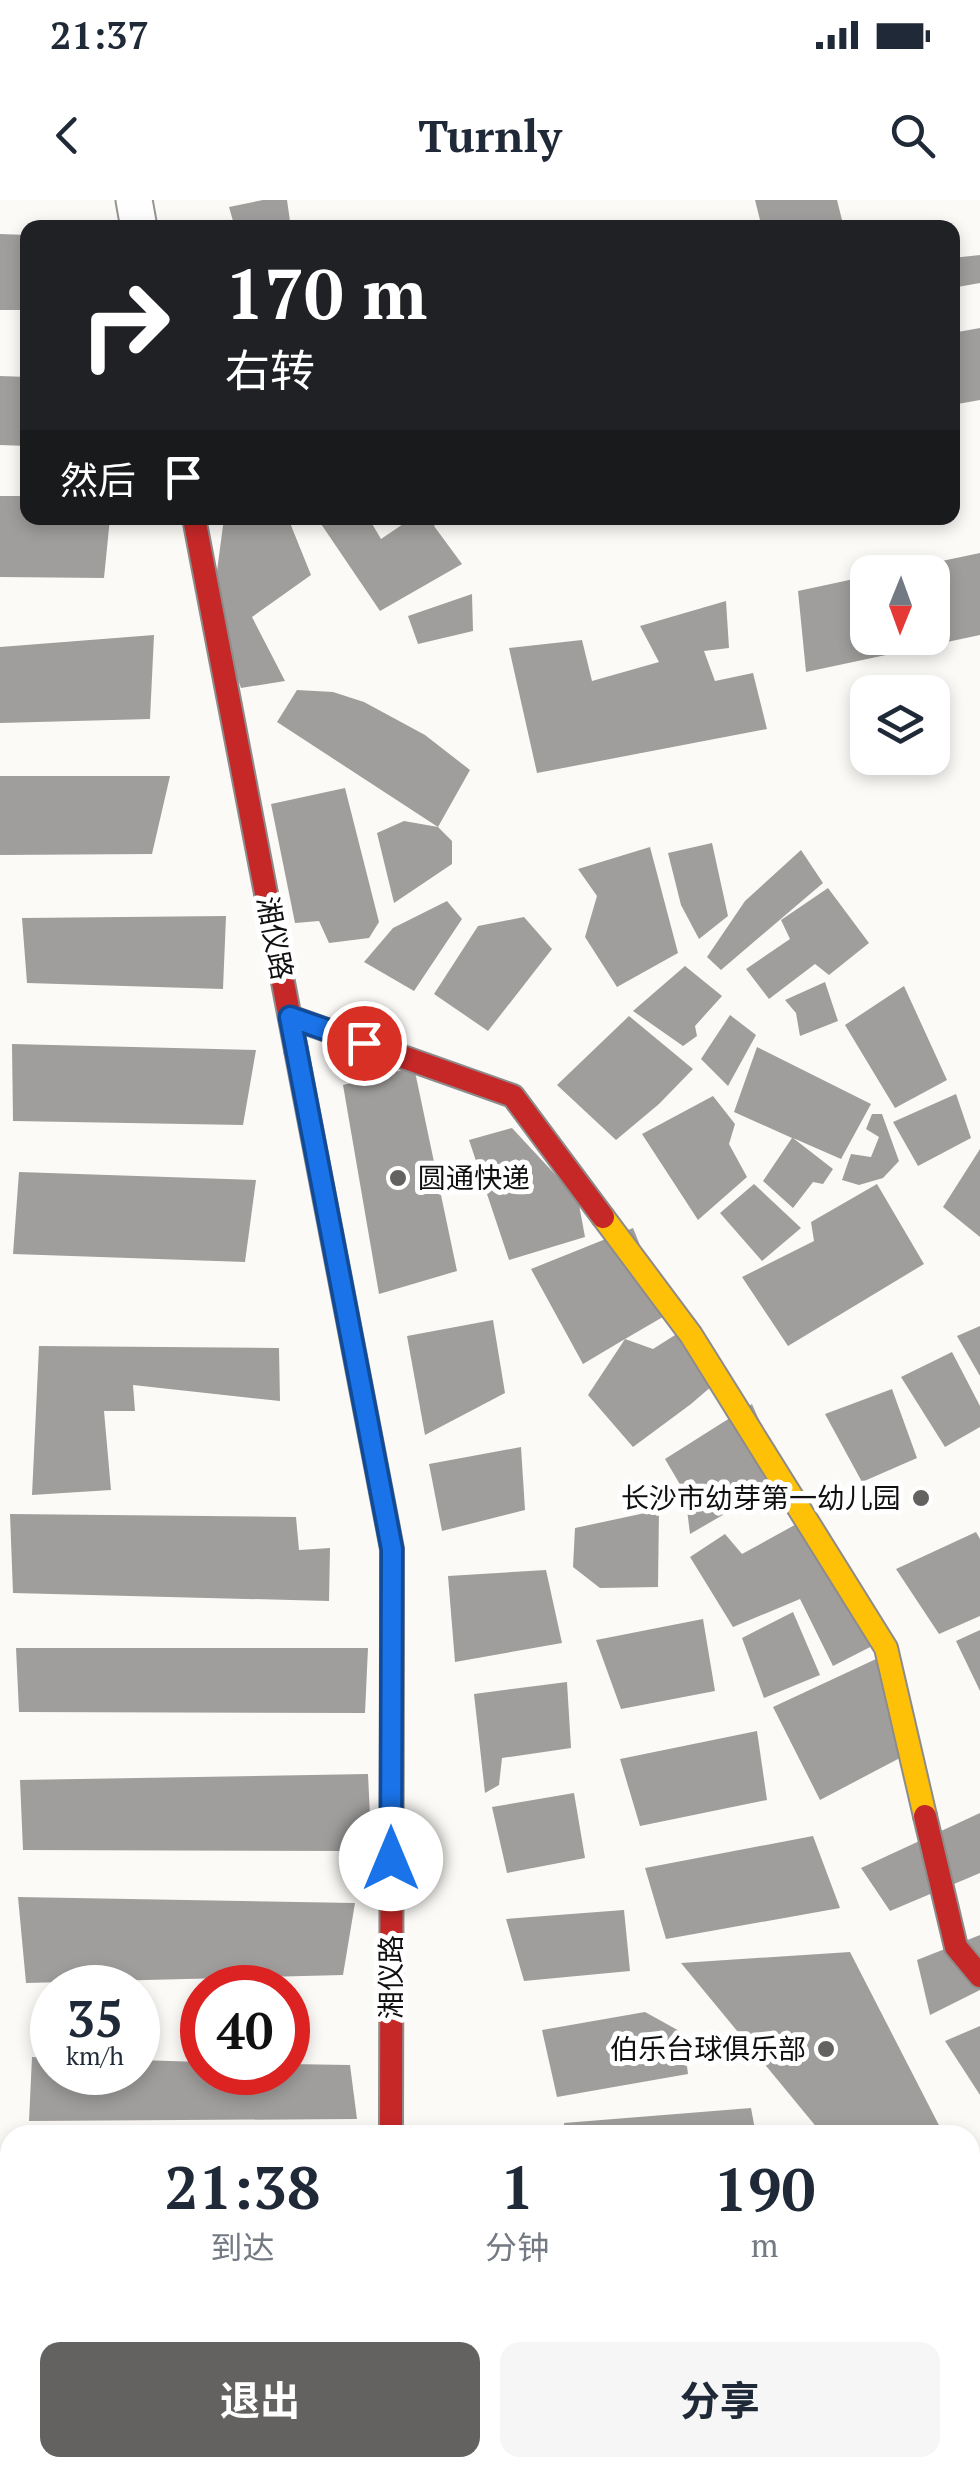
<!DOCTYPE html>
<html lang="zh">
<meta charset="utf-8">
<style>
body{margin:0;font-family:"PT Serif","Noto Sans SC",serif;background:#f6f6f7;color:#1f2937;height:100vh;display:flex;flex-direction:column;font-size:38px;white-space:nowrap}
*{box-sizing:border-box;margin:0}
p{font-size:32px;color:#747a83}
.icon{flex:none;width:55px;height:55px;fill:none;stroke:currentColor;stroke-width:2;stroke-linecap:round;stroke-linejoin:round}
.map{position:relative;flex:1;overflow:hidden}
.panel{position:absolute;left:0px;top:1925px;width:980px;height:352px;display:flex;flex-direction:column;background:#fff;border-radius:30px 30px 0 0;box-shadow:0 5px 15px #0003}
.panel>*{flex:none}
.banner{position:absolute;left:20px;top:20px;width:940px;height:305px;border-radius:20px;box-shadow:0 5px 15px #0003;background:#202124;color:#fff;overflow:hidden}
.needle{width:65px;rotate:181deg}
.buttons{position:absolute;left:850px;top:355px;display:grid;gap:20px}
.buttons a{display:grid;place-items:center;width:100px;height:100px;border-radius:20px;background:#fff;box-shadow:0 5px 15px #0003;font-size:50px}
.speed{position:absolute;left:30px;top:1765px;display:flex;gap:20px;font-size:50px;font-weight:700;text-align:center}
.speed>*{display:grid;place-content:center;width:130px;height:130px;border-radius:50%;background:#fff;box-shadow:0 5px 15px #0003;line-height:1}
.speed small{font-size:25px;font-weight:400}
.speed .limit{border:15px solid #d22;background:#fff;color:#111}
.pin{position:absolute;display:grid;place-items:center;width:85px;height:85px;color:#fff;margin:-42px;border:5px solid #fff;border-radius:50%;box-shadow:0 2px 10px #0007}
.me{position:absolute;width:110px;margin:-55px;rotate:0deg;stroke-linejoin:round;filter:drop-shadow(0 0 8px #0008)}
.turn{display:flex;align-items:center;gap:35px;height:210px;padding:0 40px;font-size:45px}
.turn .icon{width:130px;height:130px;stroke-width:2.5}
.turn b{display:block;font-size:70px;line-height:85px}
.then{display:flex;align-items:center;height:95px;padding:0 40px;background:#0003;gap:20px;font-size:38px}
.eta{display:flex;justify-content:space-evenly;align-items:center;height:170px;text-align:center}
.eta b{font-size:60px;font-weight:700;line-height:70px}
.button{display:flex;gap:20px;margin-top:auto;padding:20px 40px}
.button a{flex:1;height:115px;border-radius:20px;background:#636261;color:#fff;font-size:40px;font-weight:700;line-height:115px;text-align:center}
.button a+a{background:#f6f6f7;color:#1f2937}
.status{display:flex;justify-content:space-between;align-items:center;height:70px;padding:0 50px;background:#fff;direction:ltr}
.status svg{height:28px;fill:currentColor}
header{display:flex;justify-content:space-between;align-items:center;height:130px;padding:0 40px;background:#fff;font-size:45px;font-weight:700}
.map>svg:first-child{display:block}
</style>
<div class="status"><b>21:37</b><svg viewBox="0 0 49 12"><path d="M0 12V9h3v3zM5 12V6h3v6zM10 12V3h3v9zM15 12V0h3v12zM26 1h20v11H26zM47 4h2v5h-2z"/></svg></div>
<header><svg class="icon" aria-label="back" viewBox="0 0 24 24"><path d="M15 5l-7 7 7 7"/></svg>Turnly<svg class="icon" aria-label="search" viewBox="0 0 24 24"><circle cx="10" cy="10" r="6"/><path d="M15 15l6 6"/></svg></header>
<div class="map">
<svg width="980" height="2277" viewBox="0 0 980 2277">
<rect width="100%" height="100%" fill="#fcfaf7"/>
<g fill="#a09e9c">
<polygon points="263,0 287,0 291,28 235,28 229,7"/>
<polygon points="755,0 837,0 844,28 762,28"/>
<polygon points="0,34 28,35 28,110 0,110"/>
<polygon points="980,55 980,83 952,88 952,58"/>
<polygon points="980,128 980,200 952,205 952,133"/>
<polygon points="0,176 28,177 28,246 0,245"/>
<polygon points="0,296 28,296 28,318 110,318 104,378 0,377"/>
<polygon points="224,318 288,318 311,375 252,417 285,481 241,488 212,409"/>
<polygon points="317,318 378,318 371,322 381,339 412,318 444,318 434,326 462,364 380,411"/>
<polygon points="980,353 980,435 806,472 798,391 868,376 868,438 932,438 932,372 894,371"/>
<polygon points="472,394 473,431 418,444 408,416"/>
<polygon points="726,401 729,448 704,451 715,481 753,473 767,529 537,573 509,448 582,440 592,481 659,462 640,426"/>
<polygon points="154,435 150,519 0,523 0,447"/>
<polygon points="297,490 333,492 364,502 425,535 470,570 438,627 452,641 452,664 394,703 377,633 404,621 438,627 277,522"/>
<polygon points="0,576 170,576 152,654 0,655"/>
<polygon points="345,588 379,722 369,738 329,743 319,721 295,723 271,604"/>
<polygon points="712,643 728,716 699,739 681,705 668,653"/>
<polygon points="650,647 678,753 617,787 585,737 597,696 578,669"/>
<polygon points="801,650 823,683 721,770 707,757 745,701"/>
<polygon points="828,688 869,743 829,775 815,764 769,799 746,769 790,739 781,720"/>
<polygon points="447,701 462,719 414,791 364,762 393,728"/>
<polygon points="226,716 223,789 27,783 22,718"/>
<polygon points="524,717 552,749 488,831 434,794 478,726"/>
<polygon points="685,766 722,796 695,826 697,836 683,846 633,811"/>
<polygon points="825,782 838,821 800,836 796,813 785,800"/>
<polygon points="904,786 947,880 895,908 845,825"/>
<polygon points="730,815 756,835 728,886 701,859"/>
<polygon points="629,816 693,869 659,904 616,940 557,885"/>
<polygon points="12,844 256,850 243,925 13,921"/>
<polygon points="757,847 871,904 841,959 793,938 833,969 823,984 813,982 793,1008 763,981 792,938 734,912"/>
<polygon points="414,867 457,1071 379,1094 343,885"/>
<polygon points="956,894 971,938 918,966 893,922"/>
<polygon points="713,896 735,924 729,944 747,977 698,1020 642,934"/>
<polygon points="872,914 882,914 899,961 883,978 859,985 842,980 851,954 871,957 879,937 866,929"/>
<polygon points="512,928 578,999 585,1037 509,1060 469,940"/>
<polygon points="980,949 980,1037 943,1007"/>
<polygon points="19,972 256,980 245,1062 13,1054"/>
<polygon points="754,984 801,1028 762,1061 720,1013"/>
<polygon points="877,984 924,1064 788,1146 742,1077 814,1041 811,1022"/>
<polygon points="633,1028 668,1114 625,1139 653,1149 694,1123 727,1173 691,1204 633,1247 588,1195 625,1139 583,1164 531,1069"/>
<polygon points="493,1120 505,1193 425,1235 407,1136"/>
<polygon points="980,1126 980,1176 957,1136"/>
<polygon points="39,1146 279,1148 280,1201 133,1185 135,1211 104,1211 111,1290 32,1295"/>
<polygon points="952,1152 980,1206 980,1227 945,1247 901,1177"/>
<polygon points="892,1189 917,1258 862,1282 825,1214"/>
<polygon points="752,1204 785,1279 690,1334 685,1293 665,1259"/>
<polygon points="521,1247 525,1310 442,1331 429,1264"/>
<polygon points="659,1310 658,1387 600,1388 573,1367 575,1328"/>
<polygon points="10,1314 296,1317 299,1350 330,1348 329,1401 13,1393"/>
<polygon points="811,1316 880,1442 833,1466 800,1399 733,1427 690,1357 725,1334 742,1354"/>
<polygon points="976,1332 980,1339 980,1416 939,1434 896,1369"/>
<polygon points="546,1370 562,1443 455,1462 448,1376"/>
<polygon points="793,1412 820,1475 764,1498 742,1438"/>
<polygon points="703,1419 715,1491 621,1509 596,1440"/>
<polygon points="980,1430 980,1491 956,1441"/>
<polygon points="16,1448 368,1448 365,1513 19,1512"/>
<polygon points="876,1459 917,1549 820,1600 773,1507"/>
<polygon points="567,1482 571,1548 502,1558 499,1585 485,1593 474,1494"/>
<polygon points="757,1531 767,1600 640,1626 620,1559"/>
<polygon points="368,1574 370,1616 349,1651 23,1650 20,1580"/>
<polygon points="574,1593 585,1658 507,1673 492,1607"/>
<polygon points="980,1613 980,1673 890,1711 861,1668"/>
<polygon points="813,1636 840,1708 666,1739 645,1668"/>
<polygon points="18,1697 355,1703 343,1775 26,1783"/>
<polygon points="624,1710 630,1771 524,1781 506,1719"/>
<polygon points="980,1735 980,1790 930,1815 917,1760"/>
<polygon points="850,1752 944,1935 823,1935 681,1763"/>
<polygon points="645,1812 683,1833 688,1874 557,1897 542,1830"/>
<polygon points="980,1826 980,1895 945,1841"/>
<polygon points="32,1857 52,1858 52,1872 138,1872 138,1860 202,1862 202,1872 288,1872 288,1864 350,1865 357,1919 29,1921"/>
<polygon points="751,1908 756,1935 565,1935 564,1923"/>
<polygon points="980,2006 980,2074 970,2077 970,2007"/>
<polygon points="980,2119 980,2182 970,2182 970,2121"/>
<polygon points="741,2268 919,2268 921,2277 742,2277"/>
</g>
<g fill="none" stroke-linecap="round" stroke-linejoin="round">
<defs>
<g id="street">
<polyline points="134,0 139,28"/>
<polyline points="390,2277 390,2268"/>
</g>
<polyline id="fast" points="296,850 392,1349 392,1440"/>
<polyline id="slow" points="603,1017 691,1135 886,1448 925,1616"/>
<g id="jam">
<polyline points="194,318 296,850"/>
<polyline points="290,817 513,896 603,1017"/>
<polyline points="925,1616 956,1747 980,1776"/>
<polyline points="391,1935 392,1440"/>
</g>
</defs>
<use href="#street" stroke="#969594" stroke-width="39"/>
<use href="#fast" stroke="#8d8c8b" stroke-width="26"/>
<use href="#slow" stroke="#8d8c8b" stroke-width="26"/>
<use href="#jam" stroke="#8d8c8b" stroke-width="26"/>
<use href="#street" stroke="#fffefe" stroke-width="35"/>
<use href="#fast" stroke="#4caf50" stroke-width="22"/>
<use href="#slow" stroke="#ffc107" stroke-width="22"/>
<use href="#jam" stroke="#c62828" stroke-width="22"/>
</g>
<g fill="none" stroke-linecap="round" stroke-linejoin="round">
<defs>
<polyline id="route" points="364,843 290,817 392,1349 391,1659"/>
</defs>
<use href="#route" stroke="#114b97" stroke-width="25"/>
<use href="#route" stroke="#1a73e8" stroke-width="18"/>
</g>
<g fill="#636261" stroke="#fff" stroke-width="4">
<circle cx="398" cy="978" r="10"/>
<circle cx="921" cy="1298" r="10"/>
<circle cx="826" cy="1849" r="10"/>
</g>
<g text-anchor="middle" stroke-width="10" stroke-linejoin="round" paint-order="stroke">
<g font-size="28" fill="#101010" stroke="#fff">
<text transform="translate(275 738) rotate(79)" y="10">湘仪路</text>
<text transform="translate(391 1777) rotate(-90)" y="10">湘仪路</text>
</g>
<g font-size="28" fill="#101010" stroke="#fff" text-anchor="end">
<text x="418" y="988" text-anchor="start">圆通快递</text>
<text x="901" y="1308">长沙市幼芽第一幼儿园</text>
<text x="806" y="1859">伯乐台球俱乐部</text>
</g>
</g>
</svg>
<div class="buttons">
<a><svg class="needle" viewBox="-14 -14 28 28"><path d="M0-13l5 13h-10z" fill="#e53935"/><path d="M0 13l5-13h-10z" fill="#747a83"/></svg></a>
<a><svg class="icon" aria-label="layers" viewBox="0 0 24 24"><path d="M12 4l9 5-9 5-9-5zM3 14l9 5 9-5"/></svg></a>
</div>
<div class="speed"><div>35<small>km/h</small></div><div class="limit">40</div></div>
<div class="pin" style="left:364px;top:843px;background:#d93025"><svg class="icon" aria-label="arrive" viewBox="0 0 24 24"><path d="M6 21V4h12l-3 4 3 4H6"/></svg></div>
<svg class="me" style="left:391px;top:1659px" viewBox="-20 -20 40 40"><circle r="19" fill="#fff"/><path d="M0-13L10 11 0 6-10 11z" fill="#1a73e8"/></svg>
<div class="banner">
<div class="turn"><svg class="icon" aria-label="right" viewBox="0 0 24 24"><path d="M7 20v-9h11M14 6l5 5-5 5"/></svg><div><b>170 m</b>右转</div></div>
<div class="then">然后<svg class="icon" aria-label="arrive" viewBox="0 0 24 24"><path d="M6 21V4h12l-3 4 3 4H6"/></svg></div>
</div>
<section class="panel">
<div class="eta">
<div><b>21:38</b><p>到达</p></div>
<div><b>1</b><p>分钟</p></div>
<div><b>190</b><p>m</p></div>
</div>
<div class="button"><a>退出</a><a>分享</a></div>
</section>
</div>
